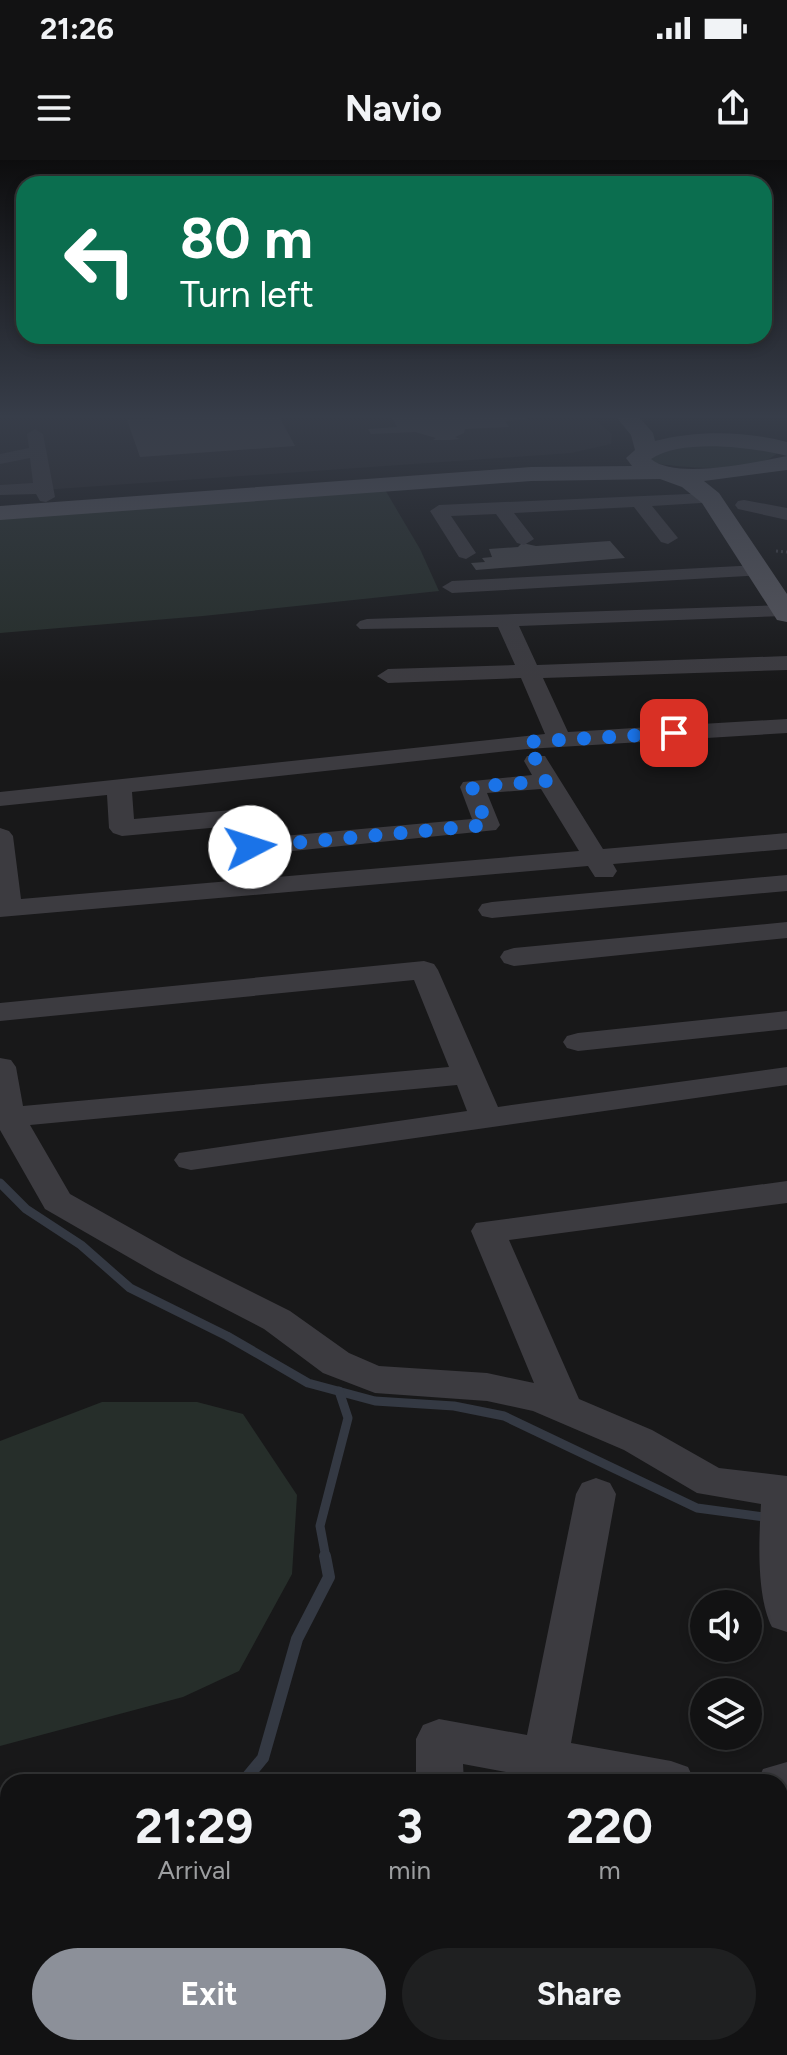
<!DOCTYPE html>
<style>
body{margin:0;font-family:Figtree,sans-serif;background:#1f2021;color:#f1f3f6;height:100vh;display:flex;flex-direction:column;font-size:30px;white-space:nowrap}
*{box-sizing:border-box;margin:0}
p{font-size:26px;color:#9c9ea0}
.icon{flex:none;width:44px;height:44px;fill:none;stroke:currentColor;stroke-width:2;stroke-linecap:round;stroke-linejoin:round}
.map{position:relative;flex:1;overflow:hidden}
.side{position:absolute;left:0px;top:1614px;width:788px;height:282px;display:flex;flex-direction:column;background:#121213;border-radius:24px 24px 0 0;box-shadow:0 4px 12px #0003,0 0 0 2px #313233}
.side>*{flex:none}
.guide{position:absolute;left:16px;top:16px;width:756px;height:168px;border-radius:24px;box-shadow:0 4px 12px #0003,0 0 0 2px #313233;background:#0b6e4f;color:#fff;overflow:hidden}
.controls{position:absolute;left:690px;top:1430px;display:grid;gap:16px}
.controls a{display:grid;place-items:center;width:72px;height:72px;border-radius:50%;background:#121213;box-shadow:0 4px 12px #0003,0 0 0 2px #313233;font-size:40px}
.pin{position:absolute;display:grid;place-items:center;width:68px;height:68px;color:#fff;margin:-34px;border-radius:16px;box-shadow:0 4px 12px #0006}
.me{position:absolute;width:88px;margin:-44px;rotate:85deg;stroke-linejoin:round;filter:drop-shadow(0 0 6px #0008)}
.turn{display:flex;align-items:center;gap:28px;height:168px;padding:0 32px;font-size:36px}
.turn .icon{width:104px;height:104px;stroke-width:2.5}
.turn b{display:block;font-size:56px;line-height:68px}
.eta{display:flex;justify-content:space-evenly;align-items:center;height:136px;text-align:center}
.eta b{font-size:48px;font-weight:700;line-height:56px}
.button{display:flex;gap:16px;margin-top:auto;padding:16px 32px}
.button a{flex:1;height:92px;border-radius:48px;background:#8c9099;color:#fff;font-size:32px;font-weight:700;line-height:92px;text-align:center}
.button a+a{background:#1f2021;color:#f1f3f6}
.status{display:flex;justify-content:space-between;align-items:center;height:56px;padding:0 40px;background:#121213;direction:ltr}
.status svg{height:22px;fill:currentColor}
header{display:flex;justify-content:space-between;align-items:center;height:104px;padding:0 32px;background:#121213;font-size:36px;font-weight:700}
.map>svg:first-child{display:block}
</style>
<div class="status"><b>21:26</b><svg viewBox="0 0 49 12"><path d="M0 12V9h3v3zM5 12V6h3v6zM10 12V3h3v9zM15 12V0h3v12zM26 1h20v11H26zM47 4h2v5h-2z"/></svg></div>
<header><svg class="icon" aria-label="menu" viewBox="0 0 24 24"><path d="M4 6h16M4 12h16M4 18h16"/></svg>Navio<svg class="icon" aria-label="share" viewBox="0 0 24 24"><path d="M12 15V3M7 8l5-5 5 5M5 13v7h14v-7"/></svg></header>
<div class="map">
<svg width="787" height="1895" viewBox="0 0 787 1895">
<rect width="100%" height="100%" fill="#181819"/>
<polygon fill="#252426" points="0,258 593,258 612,274 611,284 571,293 0,333"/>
<g fill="#262e2a">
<path d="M708 283 778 292C759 315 677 308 649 302V293Z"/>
<polygon points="384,328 420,389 439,431 203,456 0,473 0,359"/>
<polygon points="102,1242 197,1242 243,1254 297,1335 292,1414 239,1511 183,1537 0,1586 0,1281"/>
</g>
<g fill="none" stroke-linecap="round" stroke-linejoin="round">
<g stroke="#343943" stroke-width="9">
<polyline points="0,1023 26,1049 81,1085 130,1128 227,1176 308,1223 375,1241 454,1246 504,1256 697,1348 787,1360"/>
<polyline points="326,1398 320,1366 348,1258 339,1231"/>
</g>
<g stroke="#343943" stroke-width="12">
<polyline points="243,1622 263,1598 297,1479 329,1417 325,1396"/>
<polyline points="90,1895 95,1888"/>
</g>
</g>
<g fill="#454549">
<polygon points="164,258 280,258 295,286 140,297 127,260"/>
<polygon points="392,258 526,258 526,260 505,261 509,267 465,269 464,273 455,277 460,279 450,280 433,280 436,278 415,272 371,274 368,269 397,267"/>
<polygon points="610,381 625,398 476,410 471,403 485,402 482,398 492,397 489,389 518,387 522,383 536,386"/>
</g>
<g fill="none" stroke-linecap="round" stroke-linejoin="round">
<polyline stroke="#414147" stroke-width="3" stroke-dasharray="2 3" stroke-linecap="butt" points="776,391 787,392"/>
<g fill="#3c3b40" fill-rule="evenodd">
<polygon points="35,269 43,274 55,337 46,342 40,341 36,334 0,335 0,325 33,323 30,298 0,304 0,294 29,288 27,274"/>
<polygon points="711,333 720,338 717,342 652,346 678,378 668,384 661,382 634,347 514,353 534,379 524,385 517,383 496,354 451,356 476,393 466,399 459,397 430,351 439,345"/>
<polygon points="744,340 787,348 787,360 738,349 735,345 738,341"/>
<polygon points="759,405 769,411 766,415 452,433 442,427 452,421"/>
<polygon points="787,445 787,455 784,456 519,466 537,505 787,496 787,510 543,518 568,572 787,559 787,573 527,589 132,632 134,659 243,649 252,652 261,678 472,659 460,627 463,622 532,615 524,601 527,596 545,596 603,689 787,673 787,689 613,704 617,711 613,717 595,717 588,706 0,757 0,668 9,671 13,676 21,739 579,691 541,629 487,633 500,665 496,670 264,694 267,707 263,713 245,713 241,707 232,666 122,676 113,673 109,668 107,635 0,646 0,632 545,574 521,518 388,523 377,516 388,509 515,505 498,467 360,469 356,465 360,461 367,459"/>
<polygon points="787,715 787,731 492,758 482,756 478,750 482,744 492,742"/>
<polygon points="787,762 787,778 514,806 504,803 500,797 504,791 514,788"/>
<path d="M424 801 434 804 438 810 498 947 787 907V925L191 1010 179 1007 174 1000 179 993 467 951 457 925 30 965 70 1034 182 1097 290 1151 349 1193 379 1206 487 1213 534 1223 471 1071 476 1063 787 1021V1043L509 1080 579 1239 652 1270 719 1308 787 1316V1472L772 1467C756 1436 759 1378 761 1344L697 1333 624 1290 533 1251 487 1241 375 1233 323 1213 264 1169 156 1113 45 1049 0 970V898L11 900 16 907 23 946 449 907 414 820 0 861V843Z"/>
<polygon points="787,851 787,869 578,891 567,888 563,882 567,876 578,873"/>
<polygon points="596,1318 610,1323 616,1334 571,1583 671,1601 688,1607 695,1622 560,1622 463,1604 464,1622 416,1622 416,1579 423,1565 439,1559 527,1575 576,1334 582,1323"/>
<polygon points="787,1602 787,1644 780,1645 780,1622 757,1622 763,1609"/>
<polygon points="8,1853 8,1888 31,1888 28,1895 0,1895 0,1854"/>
<polygon points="108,1888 167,1888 170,1895 111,1895"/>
<rect x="419" y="1888" width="54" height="7"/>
<polygon points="612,1888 666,1888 668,1895 614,1895"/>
</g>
<path fill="#56565d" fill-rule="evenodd" d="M617 258H640L653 273 655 281C697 270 746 271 787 282V296C752 287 682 278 651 299 676 320 756 302 787 296V310L704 321 719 333 787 434V462L777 460 702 343 682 327 660 319 531 321 0 360V346L531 307 632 306 626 298 635 290 631 275Z"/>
</g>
<linearGradient id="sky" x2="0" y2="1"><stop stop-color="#0d0d0e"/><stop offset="0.49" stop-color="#373d49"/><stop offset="1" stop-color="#373d49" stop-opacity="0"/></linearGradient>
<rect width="787" height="523" fill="url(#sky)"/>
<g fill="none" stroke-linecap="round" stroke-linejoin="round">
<polyline stroke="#1a73e8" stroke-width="14" stroke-dasharray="0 25.2" points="250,687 487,665 472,627 546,621 527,582 674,573"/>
</g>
</svg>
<div class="controls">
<a><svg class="icon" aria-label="sound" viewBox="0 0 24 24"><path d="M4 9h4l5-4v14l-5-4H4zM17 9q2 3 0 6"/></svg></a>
<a><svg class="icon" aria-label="layers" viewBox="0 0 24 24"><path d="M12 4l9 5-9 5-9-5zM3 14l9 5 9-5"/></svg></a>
</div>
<div class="pin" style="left:674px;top:573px;background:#d93025"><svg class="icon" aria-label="arrive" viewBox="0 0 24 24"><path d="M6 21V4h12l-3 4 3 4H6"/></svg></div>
<svg class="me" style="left:250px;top:687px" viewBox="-20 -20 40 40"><circle r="19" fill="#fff"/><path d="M0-13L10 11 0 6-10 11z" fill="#1a73e8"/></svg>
<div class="guide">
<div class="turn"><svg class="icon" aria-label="left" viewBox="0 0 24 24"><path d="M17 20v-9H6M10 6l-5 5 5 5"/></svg><div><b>80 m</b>Turn left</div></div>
</div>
<section class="side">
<div class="eta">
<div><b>21:29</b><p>Arrival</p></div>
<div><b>3</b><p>min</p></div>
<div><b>220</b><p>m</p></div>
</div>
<div class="button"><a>Exit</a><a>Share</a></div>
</section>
</div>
